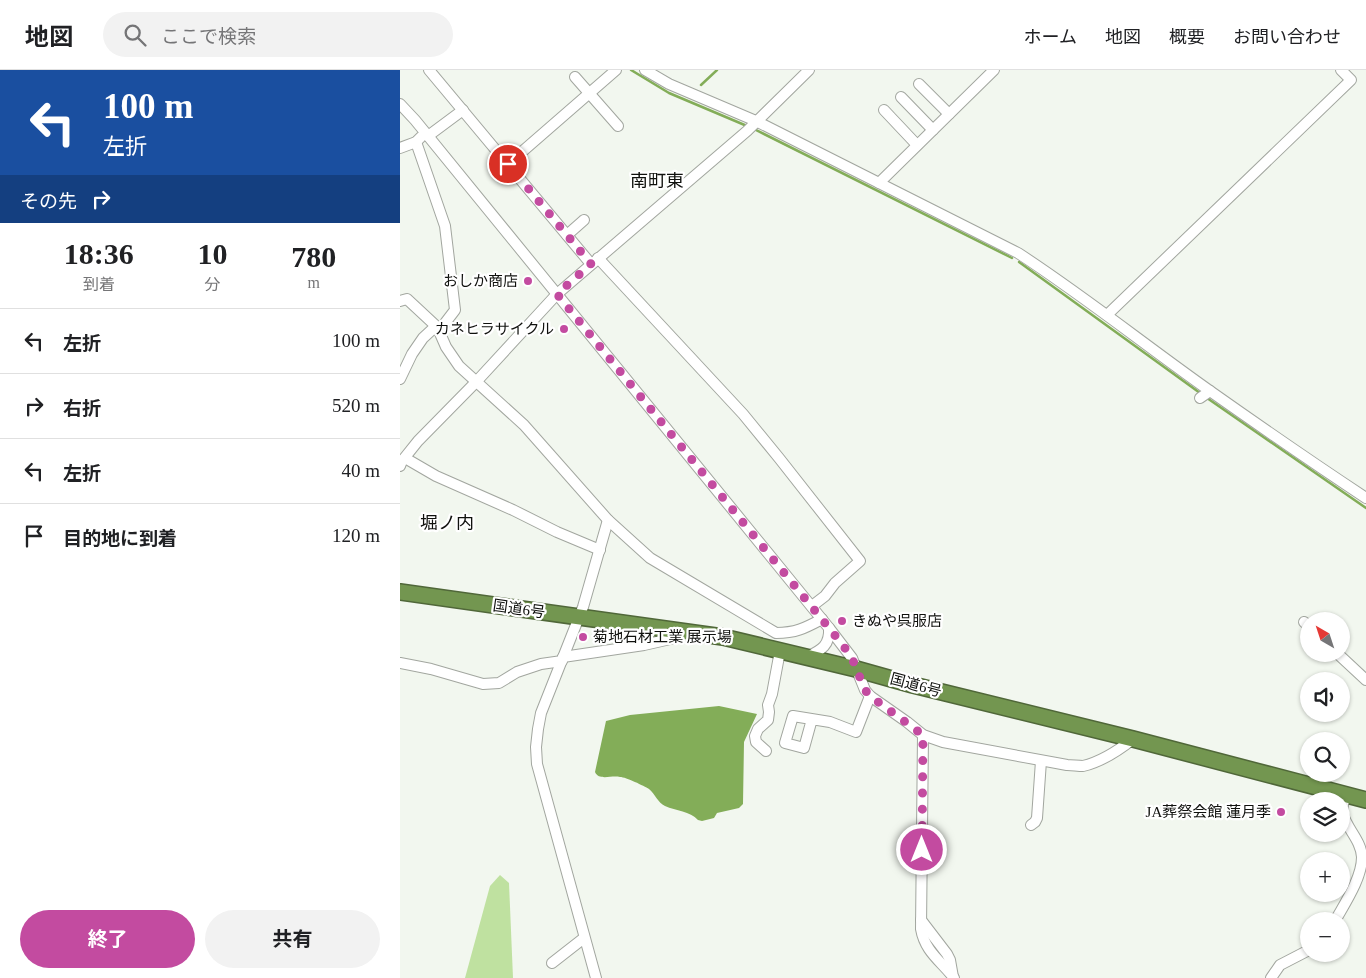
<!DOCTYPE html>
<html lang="ja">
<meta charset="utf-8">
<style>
body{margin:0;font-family:"Times New Roman","Noto Sans JP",serif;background:#f2f2f2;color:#202124;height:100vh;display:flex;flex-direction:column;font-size:19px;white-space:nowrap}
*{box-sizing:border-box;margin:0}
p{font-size:16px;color:#757577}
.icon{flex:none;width:28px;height:28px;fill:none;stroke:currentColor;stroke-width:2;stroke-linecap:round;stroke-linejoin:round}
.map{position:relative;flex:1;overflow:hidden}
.panel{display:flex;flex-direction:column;background:#fff;width:400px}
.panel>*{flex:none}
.hud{background:#1a4fa0;color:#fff;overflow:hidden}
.needle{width:32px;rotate:321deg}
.controls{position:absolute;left:900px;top:542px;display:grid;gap:10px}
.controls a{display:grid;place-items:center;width:50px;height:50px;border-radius:50%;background:#fff;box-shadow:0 1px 4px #0004;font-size:25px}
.pin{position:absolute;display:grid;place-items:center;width:42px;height:42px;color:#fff;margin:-21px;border:2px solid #fff;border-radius:50%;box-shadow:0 1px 5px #0007}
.me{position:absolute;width:55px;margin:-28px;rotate:0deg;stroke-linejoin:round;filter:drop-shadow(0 0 4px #0008)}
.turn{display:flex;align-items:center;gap:18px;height:105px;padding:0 20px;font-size:22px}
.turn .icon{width:65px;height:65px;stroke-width:2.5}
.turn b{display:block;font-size:35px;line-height:42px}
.then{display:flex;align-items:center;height:48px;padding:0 20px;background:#0003;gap:10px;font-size:19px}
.eta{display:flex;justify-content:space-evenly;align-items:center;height:85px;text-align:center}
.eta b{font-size:30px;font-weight:700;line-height:35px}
.button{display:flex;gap:10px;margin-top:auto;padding:10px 20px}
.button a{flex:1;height:58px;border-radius:30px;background:#c34ba0;color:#fff;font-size:20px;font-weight:700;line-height:58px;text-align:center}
.button a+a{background:#f2f2f2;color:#202124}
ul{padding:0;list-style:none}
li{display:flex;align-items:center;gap:15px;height:65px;padding:0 20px;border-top:1px solid #e0e0e0}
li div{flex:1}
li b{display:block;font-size:19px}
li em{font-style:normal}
header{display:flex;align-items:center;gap:30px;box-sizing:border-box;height:70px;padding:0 25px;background:#fff;border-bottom:1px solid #e0e0e0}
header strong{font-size:24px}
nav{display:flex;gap:28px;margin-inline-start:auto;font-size:18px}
.search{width:350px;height:45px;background:#f2f2f2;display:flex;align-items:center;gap:12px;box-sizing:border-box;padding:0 18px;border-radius:28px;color:#757577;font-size:19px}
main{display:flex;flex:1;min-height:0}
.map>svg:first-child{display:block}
</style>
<header>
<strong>地図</strong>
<div class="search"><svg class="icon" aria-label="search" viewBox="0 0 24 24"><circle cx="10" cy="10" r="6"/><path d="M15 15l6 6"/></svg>ここで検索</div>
<nav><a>ホーム</a><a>地図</a><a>概要</a><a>お問い合わせ</a></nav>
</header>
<main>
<section class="panel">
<div class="hud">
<div class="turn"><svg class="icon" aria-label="left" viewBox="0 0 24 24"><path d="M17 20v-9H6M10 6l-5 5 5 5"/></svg><div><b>100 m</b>左折</div></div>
<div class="then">その先<svg class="icon" aria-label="right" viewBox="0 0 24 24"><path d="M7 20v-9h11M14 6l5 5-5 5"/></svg></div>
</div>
<div class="eta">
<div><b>18:36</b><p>到着</p></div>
<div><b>10</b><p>分</p></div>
<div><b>780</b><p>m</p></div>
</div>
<ul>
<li><svg class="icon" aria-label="left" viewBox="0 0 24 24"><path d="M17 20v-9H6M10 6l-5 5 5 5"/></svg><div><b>左折</b></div><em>100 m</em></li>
<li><svg class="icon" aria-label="right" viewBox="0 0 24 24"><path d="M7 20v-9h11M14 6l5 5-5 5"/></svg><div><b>右折</b></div><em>520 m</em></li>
<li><svg class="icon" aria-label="left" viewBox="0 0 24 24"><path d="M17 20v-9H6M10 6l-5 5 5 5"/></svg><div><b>左折</b></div><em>40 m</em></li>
<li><svg class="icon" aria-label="arrive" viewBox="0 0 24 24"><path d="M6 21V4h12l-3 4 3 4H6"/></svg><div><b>目的地に到着</b></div><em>120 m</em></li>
</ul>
<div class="button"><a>終了</a><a>共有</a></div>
</section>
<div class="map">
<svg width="966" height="908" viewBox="0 0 966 908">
<rect width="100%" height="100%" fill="#f2f7ef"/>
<polygon fill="#bfe1a0" points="100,805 109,813 113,908 65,908 90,816"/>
<path fill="#83ad58" d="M319 636 357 644 344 672 343 734 339 738 317 743 314 748 302 751 298 750C290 741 276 741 265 736 258 733 255 724 249 719 244 716 226 707 220 707 211 705 199 711 195 702L206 651 230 645Z"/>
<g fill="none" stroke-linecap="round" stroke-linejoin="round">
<g stroke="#83ad58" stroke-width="2.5">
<polyline points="231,0 269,23 347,56"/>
<polyline points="301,15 317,0"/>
<polyline points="354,59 612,188"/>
<polyline points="619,192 800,323"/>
<polyline points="807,328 966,438"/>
</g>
<defs>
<g id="minor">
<polyline points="29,0 191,194"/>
<path d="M245 0 269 14 356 51 618 183C684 226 745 275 810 321 861 357 913 393 966 428"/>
<polyline points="175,7 218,56"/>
<polyline points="519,14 549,44"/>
<polyline points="501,27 533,60"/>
<path d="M0 34 15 50 429 558 452 588 465 620 470 626 507 652 523 665 543 672 667 695C672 695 678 696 683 696 701 692 719 680 733 669"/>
<polyline points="484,40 517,75"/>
<polyline points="28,66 63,40"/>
<path d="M16 72 45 156 55 240 39 261 46 277 59 296 124 355 208 450 250 488 376 563C396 563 405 558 422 549"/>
<polyline points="0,78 16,72 21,67"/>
<polyline points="108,94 216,0"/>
<polyline points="479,113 594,0"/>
<polyline points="167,165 184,150"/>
<polyline points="198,188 343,344 379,388 460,491 435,513 425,526 412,536"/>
<polyline points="0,231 7,229 36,256"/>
<polyline points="707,245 951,10 941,0"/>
<polyline points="0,309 12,284 23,268 36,256 39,261"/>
<polyline points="800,328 810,321"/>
<polyline points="5,388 36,406 113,440 157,462 200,480"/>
<polyline points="0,396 2,391 18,371 76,312 157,224 347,61 409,0"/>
<polyline points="904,552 909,556"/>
<polyline points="938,584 966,610"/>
<polyline points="163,587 244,575 288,565"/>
<path d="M407 587C422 580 430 575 429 558"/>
<polyline points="0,593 31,599 83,614 99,613 117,602 141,594 162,591"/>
<polyline points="412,649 404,678 385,673 393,646 430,652 456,662 470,626"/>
<path d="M523 665 521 859C525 882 541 891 554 908"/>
<polyline points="366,681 356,672 355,666 358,659 368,650 369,642 368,635 372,624 380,581"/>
<polyline points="631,755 635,752 637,748 641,691"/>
<polyline points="521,850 547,884 550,890 553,907"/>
<path d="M935 851C945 833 962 808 962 787 961 770 947 759 943 744 941 738 944 731 946 725"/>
<polyline points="152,893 184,868"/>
<polyline points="196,908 137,694 136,677 138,659 141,643 183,537 208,450"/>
<polyline points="871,908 880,895 909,880"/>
</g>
<polyline id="highway" points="0,522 323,567 456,599 513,615 733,669 966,730"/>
</defs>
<use href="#minor" stroke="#a2a69f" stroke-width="12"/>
<use href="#highway" stroke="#506739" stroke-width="18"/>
<use href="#minor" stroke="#fff" stroke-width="10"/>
<use href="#highway" stroke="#739650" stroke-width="15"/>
</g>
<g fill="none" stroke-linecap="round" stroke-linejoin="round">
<polyline stroke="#c34ba0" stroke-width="9" stroke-dasharray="0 16.2" points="108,94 191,194 157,224 442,574 452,588 465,620 470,626 523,665 522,780"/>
</g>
<g fill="#c34ba0" stroke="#fff" stroke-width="2">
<circle cx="128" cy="211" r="5"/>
<circle cx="164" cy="259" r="5"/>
<circle cx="442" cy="551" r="5"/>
<circle cx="183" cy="567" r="5"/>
<circle cx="881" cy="742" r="5"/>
</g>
<g text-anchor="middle" stroke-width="4.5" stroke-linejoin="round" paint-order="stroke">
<g font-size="15" fill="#10110e" stroke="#fff" text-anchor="end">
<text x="118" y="216">おしか商店</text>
<text x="154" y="264">カネヒラサイクル</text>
<text x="452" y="556" text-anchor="start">きぬや呉服店</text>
<text x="193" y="572" text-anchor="start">菊地石材工業 展示場</text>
<text x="871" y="747">JA葬祭会館 蓮月季</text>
</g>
<g font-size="15" fill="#10110e" stroke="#fff">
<text transform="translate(119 539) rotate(8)" y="5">国道6号</text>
<text transform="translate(516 615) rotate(15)" y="5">国道6号</text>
</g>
<g font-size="18" fill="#10110e" stroke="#fff">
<text x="257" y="117">南町東</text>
<text x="47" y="459">堀ノ内</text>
</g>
</g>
</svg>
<div class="controls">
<a><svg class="needle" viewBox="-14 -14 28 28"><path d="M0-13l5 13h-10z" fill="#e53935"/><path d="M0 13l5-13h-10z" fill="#757577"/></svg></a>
<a><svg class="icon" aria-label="sound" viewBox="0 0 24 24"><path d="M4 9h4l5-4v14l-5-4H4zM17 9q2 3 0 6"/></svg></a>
<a><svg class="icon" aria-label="search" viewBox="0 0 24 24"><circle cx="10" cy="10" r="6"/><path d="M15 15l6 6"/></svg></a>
<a><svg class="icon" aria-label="layers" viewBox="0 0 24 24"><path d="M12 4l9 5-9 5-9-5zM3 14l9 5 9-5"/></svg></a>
<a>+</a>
<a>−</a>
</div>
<div class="pin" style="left:108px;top:94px;background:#d93025"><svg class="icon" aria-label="arrive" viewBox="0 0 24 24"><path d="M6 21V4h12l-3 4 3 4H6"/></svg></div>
<svg class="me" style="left:522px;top:780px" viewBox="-20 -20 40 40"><circle r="17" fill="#c34ba0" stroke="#fff" stroke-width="3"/><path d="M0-11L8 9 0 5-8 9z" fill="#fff"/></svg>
</div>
</main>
